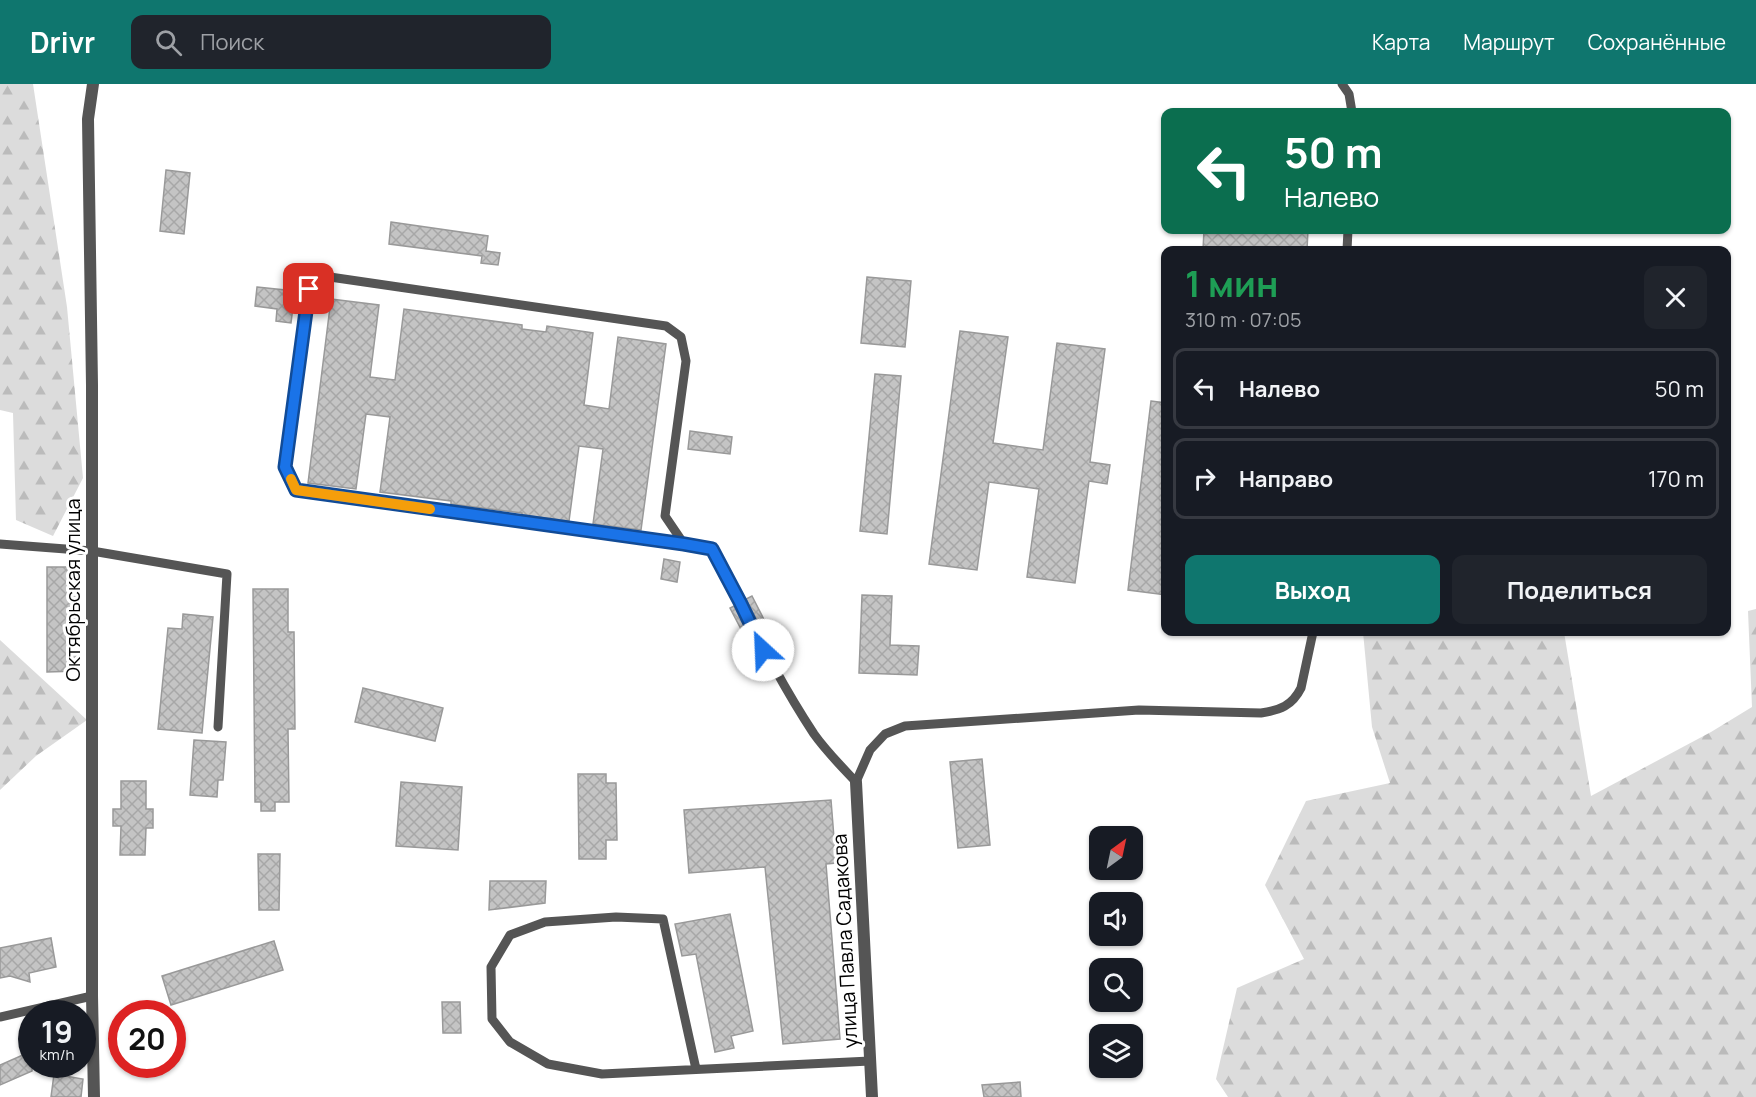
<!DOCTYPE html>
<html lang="ru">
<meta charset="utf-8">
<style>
body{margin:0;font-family:Manrope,sans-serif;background:#20242c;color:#f1f3f6;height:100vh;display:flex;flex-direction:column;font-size:22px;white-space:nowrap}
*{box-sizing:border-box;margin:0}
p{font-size:20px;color:#9ea1a6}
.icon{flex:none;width:33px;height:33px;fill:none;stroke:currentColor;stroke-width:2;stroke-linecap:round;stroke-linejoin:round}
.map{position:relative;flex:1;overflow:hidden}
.sheet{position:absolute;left:1161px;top:162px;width:570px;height:390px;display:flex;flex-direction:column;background:#171b24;border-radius:12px;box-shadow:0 2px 4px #0004}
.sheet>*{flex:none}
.banner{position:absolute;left:1161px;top:24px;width:570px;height:126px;border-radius:12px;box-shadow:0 2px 4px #0004;background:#0b6e4f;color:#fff;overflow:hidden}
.needle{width:39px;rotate:33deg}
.buttons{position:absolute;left:1089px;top:742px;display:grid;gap:12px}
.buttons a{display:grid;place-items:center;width:54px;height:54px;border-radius:12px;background:#171b24;box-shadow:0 2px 4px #0004;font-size:30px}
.speed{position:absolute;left:18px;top:916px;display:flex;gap:12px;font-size:30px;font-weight:700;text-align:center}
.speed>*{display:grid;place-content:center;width:78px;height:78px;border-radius:50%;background:#171b24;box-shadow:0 2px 4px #0004;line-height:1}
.speed small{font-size:15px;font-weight:400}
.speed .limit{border:9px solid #d22;background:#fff;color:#111}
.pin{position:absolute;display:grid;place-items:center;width:51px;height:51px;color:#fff;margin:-26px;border-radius:12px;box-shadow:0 3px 9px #0006}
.me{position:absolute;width:66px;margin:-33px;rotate:335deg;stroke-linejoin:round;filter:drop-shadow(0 0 4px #0008)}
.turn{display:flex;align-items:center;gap:21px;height:126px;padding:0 24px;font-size:27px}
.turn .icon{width:78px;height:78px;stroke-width:2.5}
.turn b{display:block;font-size:42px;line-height:51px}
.round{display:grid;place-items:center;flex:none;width:63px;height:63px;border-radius:12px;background:#20242c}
.headline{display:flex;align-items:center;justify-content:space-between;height:102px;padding:0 24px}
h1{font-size:36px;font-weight:700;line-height:45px;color:#1e9e55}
.button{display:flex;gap:12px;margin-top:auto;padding:12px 24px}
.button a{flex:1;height:69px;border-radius:12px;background:#0f766e;color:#fff;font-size:24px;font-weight:700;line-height:69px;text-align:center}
.button a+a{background:#20242c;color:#f1f3f6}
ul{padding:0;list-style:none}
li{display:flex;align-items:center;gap:18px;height:81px;margin:0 12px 9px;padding:0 12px;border:3px solid #363941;border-radius:12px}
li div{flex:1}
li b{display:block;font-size:22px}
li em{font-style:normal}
header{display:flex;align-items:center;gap:36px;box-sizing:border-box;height:84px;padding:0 30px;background:#0f766e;color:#fff}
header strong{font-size:28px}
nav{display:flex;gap:33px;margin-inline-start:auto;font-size:21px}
.search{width:420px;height:54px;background:#20242c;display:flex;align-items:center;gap:15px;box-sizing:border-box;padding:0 21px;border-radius:12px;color:#9ea1a6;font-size:22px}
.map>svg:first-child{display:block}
</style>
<header>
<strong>Drivr</strong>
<div class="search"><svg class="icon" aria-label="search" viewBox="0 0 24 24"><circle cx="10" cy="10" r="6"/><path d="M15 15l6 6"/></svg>Поиск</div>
<nav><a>Карта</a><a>Маршрут</a><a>Сохранённые</a></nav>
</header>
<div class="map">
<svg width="1756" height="1013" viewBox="0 0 1756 1013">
<defs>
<pattern id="forest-firs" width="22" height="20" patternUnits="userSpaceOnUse" patternTransform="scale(1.5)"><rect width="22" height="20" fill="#dcdcdc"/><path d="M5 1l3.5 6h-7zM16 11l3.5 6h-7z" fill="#bbb"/></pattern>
<pattern id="building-cross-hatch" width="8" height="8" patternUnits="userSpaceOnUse" patternTransform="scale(1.5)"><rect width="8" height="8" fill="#c4c4c4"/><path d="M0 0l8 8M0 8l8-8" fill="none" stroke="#a7a7a7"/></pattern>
</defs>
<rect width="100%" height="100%" fill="#fff"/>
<g fill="url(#forest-firs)">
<polygon points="0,0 33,0 67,223 83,394 53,452 16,436 13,329 0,326"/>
<polygon points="1756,525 1756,1013 1228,1013 1216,995 1237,904 1304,875 1265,801 1306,717 1390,699 1372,643 1363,548 1564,548 1591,712 1711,648 1752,623 1748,527"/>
<polygon points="0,556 87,636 36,672 0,706"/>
</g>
<g fill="url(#building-cross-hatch)" stroke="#999" stroke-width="1.5">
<polygon points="166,86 190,89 184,150 160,147"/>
<polygon points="391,138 488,152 486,167 500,169 498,181 481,179 482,172 389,160"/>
<polygon points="1204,146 1308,146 1307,166 1203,166"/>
<polygon points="867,193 911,197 905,263 861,259"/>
<polygon points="257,203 295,207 291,239 276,237 277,225 255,222"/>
<polygon points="331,215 379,221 370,293 395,296 404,225 522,241 522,245 546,248 547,242 593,249 584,321 609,325 618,253 666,260 641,446 593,440 603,365 579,362 569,437 522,431 522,429 451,420 451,417 380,408 390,333 366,330 356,405 308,399"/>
<polygon points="960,247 1008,253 993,359 1043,366 1057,259 1105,265 1090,378 1110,381 1107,400 1089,397 1075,499 1027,493 1039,405 989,398 977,486 929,480"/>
<polygon points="875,290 901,292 887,450 860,447"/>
<polygon points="1151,317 1166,319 1166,511 1128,506"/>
<polygon points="690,347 732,353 730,370 688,365"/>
<polygon points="664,475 680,478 677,498 661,495"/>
<polygon points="47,483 78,483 79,587 47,588"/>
<polygon points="253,505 288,505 288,548 294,548 295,645 288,645 289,718 275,718 275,727 261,727 261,718 255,718"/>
<polygon points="862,511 892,512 890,561 919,562 917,591 859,589"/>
<polygon points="752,512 776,559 770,562 746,515"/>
<polygon points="734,522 758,568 754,570 730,524"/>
<polygon points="183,530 213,533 202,649 158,645 168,544 182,545"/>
<polygon points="363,604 443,624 435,657 355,638"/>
<polygon points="194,656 226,658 223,696 218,696 217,713 190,711"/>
<polygon points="982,675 990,761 958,764 950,678"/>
<polygon points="578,690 606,690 606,699 616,699 617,756 606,756 606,775 579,775"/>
<polygon points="121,697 146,697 146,725 153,725 153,744 146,744 145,771 120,771 121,742 113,742 113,725 121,725"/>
<polygon points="401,698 462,703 458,766 396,762"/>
<polygon points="831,716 836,779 826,780 840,955 783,960 765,783 689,789 684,726"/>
<polygon points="258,770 280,770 279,826 259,826"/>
<polygon points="490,797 546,797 545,819 489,826"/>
<polygon points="730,830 753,947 731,952 734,964 715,968 696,870 682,872 675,840"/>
<polygon points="51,854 56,883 29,889 30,898 10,892 0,894 0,864"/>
<polygon points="274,857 283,886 171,921 162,892"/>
<polygon points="442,918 460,918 461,949 443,949"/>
<polygon points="32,967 32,987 0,1001 0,981"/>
<polygon points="54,990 83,995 81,1013 51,1013"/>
<polygon points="1020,998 1021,1013 984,1013 982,1001"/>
</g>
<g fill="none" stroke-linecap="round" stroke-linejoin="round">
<g stroke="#555" stroke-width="9">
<polyline points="1342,0 1349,10 1352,28"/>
<polyline points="1347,166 1348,146"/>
<polyline points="0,460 92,467 227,490 218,643"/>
<path d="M684 460 296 406 285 383 309 205 330 193 666 242 681 253 686 277 665 432 684 460 712 465C745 527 775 591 814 650 826 667 842 683 856 698L870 666 885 650 905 642 1139 626 1261 629C1280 626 1292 622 1301 604L1313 548"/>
<polyline points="0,933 92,912"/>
<polyline points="696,985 663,835 616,833 545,838 510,851 491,883 492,935 510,958 548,980 602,990 870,977"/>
</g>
<g stroke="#555" stroke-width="12">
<polyline points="93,0 88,35 92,301 92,912 94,1013"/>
<polyline points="856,698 872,1013"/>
</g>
</g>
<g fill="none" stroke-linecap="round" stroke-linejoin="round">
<defs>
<polyline id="route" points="309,205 285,383 296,406 684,460 712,465 740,518 763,566"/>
</defs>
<use href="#route" stroke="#114b97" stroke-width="15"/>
<use href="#route" stroke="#1a73e8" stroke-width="10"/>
<polyline stroke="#f59e0b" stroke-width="10" points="291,395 296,406 430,425"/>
</g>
<g text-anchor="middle" stroke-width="6" stroke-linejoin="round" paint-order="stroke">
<g font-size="20" fill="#000" stroke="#fff">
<text transform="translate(73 506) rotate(-90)" y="7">Октябрьская улица</text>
<text transform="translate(845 857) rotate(-93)" y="7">улица Павла Садакова</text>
</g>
</g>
</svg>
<div class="buttons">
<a><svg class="needle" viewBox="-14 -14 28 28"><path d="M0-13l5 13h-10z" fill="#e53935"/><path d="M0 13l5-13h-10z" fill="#9ea1a6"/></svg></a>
<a><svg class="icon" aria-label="sound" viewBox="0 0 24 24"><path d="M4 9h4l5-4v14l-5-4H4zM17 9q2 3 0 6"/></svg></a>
<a><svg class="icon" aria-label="search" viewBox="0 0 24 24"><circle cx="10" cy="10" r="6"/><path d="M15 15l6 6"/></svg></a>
<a><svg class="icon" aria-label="layers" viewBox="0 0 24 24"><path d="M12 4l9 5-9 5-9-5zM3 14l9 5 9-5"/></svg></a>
</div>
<div class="speed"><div>19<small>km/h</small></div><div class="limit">20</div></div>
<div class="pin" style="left:309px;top:205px;background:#d93025"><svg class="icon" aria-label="arrive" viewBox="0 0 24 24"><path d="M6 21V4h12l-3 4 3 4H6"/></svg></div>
<svg class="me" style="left:763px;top:566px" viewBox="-20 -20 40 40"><circle r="19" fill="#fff"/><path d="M0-13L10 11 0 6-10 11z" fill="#1a73e8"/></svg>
<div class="banner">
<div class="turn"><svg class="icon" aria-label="left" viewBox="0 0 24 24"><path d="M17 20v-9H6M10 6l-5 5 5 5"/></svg><div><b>50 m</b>Налево</div></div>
</div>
<section class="sheet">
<div class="headline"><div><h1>1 мин</h1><p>310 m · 07:05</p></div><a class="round"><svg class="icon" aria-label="close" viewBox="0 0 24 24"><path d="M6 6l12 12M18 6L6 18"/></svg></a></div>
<ul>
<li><svg class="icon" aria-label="left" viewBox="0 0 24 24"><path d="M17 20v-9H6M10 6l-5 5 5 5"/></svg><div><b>Налево</b></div><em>50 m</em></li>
<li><svg class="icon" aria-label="right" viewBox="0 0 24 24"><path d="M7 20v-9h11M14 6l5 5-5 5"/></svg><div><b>Направо</b></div><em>170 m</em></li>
</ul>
<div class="button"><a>Выход</a><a>Поделиться</a></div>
</section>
</div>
